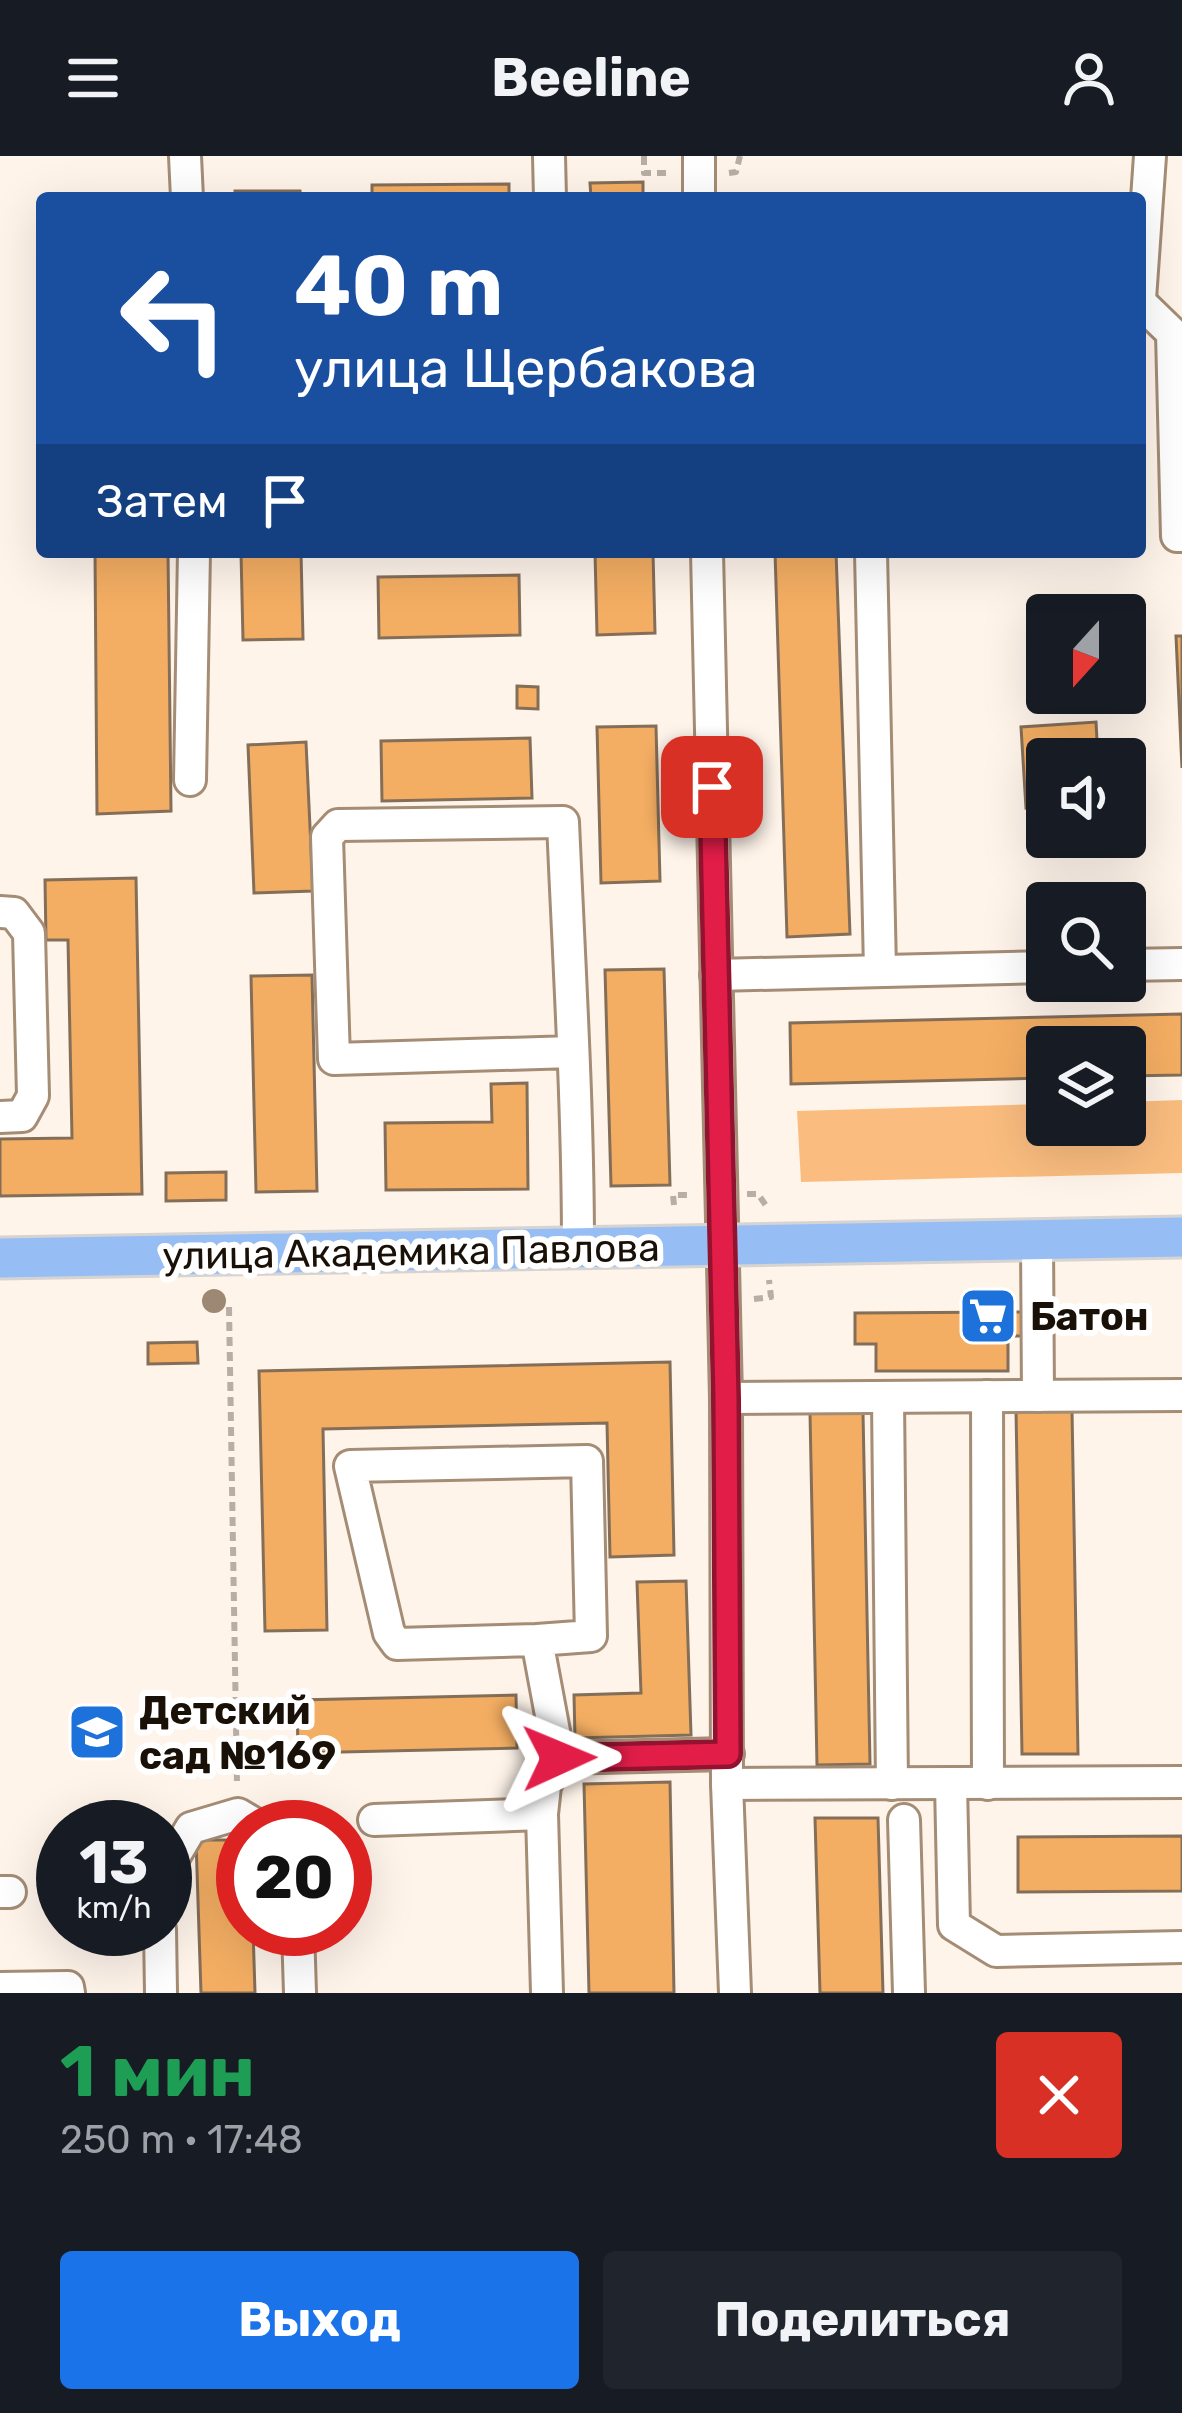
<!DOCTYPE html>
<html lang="ru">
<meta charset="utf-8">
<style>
body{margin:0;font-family:Rubik,sans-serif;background:#20242c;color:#f1f3f6;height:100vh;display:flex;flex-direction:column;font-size:45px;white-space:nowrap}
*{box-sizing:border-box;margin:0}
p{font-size:39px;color:#9ea1a6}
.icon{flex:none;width:66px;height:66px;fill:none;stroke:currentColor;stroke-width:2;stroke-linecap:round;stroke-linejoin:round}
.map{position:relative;height:1837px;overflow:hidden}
.side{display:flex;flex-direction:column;background:#171b24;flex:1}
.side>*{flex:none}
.guide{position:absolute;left:36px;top:36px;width:1110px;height:366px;border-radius:12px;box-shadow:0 12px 48px #0002;background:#1a4fa0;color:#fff;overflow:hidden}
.needle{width:78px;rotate:201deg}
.buttons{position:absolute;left:1026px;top:438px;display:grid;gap:24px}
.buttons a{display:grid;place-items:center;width:120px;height:120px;border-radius:12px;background:#171b24;box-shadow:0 12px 48px #0002;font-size:60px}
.speed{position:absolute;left:36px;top:1644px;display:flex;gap:24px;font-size:60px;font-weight:700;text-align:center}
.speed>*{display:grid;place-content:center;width:156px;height:156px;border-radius:50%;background:#171b24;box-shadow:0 12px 48px #0002;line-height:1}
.speed small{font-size:30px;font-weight:400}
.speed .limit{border:18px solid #d22;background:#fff;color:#111}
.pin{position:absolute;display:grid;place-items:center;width:102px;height:102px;color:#fff;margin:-51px;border-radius:24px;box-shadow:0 6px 18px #0006}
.me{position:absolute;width:132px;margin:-66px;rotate:89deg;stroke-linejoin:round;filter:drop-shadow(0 0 9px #0008)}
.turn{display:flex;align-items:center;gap:42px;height:252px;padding:0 60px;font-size:54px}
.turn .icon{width:156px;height:156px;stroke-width:2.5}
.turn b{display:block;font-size:84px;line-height:102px}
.then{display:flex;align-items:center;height:114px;padding:0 60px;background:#0003;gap:24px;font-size:45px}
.round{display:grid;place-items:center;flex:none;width:126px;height:126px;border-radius:12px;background:#20242c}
.headline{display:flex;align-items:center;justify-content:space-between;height:204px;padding:0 60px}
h1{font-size:72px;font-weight:700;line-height:90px;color:#1e9e55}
.cta{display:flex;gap:24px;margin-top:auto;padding:24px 60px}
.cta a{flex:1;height:138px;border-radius:12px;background:#1a73e8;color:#fff;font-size:48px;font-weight:700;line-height:138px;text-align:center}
.cta a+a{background:#20242c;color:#f1f3f6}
header{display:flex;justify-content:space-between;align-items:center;height:156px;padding:0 60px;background:#171b24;font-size:54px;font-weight:700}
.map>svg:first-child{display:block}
</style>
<header><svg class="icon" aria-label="menu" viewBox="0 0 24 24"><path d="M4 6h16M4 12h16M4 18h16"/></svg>Beeline<svg class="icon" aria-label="person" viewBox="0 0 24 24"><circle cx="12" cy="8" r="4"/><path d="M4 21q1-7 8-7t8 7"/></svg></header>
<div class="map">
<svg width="1182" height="1837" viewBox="0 0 1182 1837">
<rect width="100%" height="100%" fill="#fef4ea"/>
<polygon fill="#fabd7f" points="1182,944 1182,1017 801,1026 797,955 1047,948 1047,969 1125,969 1125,946"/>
<g fill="#f4ae63" stroke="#856e58" stroke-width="3">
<polygon points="643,26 643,42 591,42 590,27"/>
<polygon points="509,28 509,42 372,42 372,29"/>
<polygon points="235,35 300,35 301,42 235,42"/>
<polygon points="95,396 168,396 171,655 97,658"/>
<polygon points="241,396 301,396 303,483 243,484"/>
<polygon points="595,396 653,396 655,477 597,479"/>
<polygon points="775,396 836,396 850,778 787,781"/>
<polygon points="519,419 520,479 379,482 378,421"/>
<polygon points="1176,480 1182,480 1182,612"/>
<polygon points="517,530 538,531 538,553 517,552"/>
<polygon points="1096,566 1098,603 1047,603 1047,650 1026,652 1021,571"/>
<polygon points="656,570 660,725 601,727 597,571"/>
<polygon points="530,582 532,642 382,645 381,585"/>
<polygon points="306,586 313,735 254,737 248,589"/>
<polygon points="136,722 142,1038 0,1040 0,983 72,982 68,784 46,784 45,724"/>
<polygon points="664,813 670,1029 611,1030 605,814"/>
<polygon points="312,819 317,1035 256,1036 251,820"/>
<polygon points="1182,858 1182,919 1125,920 1125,891 1047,891 1047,922 791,928 790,867"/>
<polygon points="527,927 528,1033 386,1034 385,967 492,966 491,928"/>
<polygon points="226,1016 226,1044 166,1045 166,1017"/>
<polygon points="1023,1156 1023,1180 1008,1180 1008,1215 876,1215 876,1188 855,1188 855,1157"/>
<polygon points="197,1186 198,1207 148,1208 148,1187"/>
<polygon points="670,1206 674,1399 610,1401 607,1267 323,1273 327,1474 265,1475 259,1215"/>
<polygon points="1016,1254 1072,1254 1078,1598 1022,1598"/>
<polygon points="810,1257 863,1257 870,1608 817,1609"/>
<polygon points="686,1425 691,1579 575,1582 574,1539 641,1537 637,1426"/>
<polygon points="516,1539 517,1592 298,1597 297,1544"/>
<polygon points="670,1626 674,1837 589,1837 584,1628"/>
<polygon points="815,1662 878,1662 883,1837 820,1837"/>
<polygon points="1182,1680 1182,1735 1018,1736 1018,1681"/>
<polygon points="196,1684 243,1684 243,1773 253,1773 255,1837 201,1837"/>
</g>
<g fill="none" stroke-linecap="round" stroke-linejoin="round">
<defs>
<g id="minor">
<polyline points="185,0 187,42"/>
<polyline points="549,0 550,42"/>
<polyline points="699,0 699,42"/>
<polyline points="1140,143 1150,0"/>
<polyline points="1140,146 1172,177 1177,380 1182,380"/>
<polyline points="707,396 726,1242 727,1628 735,1837"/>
<polyline points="871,396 880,814"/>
<polyline points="190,624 194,396"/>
<polyline points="0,756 14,757 29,777 33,940 22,960 0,961"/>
<polyline points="1125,809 1182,808"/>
<polyline points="716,819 1047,811"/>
<path d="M573 896 334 903 327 681 338 669 563 666C569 807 578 950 578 1092"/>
<polyline points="1037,1084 1038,1240"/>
<polyline points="987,1240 988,1628"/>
<polyline points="726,1242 1182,1239"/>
<polyline points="888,1242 892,1628"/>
<polyline points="537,1484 397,1488 389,1477 350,1310 587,1305 591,1480 537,1484 559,1602 545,1630 542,1658 547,1837"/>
<polyline points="559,1602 728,1598"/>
<polyline points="727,1628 1182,1626"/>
<polyline points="951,1628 954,1769 996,1795 1182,1791"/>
<polyline points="374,1664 542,1658"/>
<polyline points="904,1664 909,1837"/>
<polyline points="165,1716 191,1672 238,1658 260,1671"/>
<polyline points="0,1736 10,1736"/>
<polyline points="160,1773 161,1837"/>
<polyline points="298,1773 300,1837"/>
<polyline points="0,1832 68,1831 69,1837"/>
</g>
<polyline id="major" points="0,1102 1182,1081"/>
</defs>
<use href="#minor" stroke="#a48c75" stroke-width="36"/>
<use href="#major" stroke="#d6d4d2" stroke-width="45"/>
<g stroke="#b8aea5" stroke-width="6" stroke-dasharray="9 6" stroke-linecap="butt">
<polyline points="644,0 644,17 672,17"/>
<polyline points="729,17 736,16 740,0"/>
<polyline points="747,1038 758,1038 767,1051"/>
<polyline points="674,1049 673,1039 690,1039"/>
<polyline points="754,1143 771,1141 769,1124"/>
<polyline points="229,1151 237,1628"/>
</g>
<use href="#minor" stroke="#fff" stroke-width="30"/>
<use href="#major" stroke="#97bef4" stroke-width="39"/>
</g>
<circle fill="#9d8973" cx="214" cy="1145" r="12"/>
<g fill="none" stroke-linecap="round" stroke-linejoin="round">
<defs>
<polyline id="route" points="559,1602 728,1598 726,1242 712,631"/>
</defs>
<use href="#route" stroke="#92132f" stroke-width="30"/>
<use href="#route" stroke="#e11d48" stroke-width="21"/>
</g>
<defs>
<symbol id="supermarket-square" viewBox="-11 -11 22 22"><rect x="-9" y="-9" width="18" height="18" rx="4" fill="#1d71db" stroke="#fff"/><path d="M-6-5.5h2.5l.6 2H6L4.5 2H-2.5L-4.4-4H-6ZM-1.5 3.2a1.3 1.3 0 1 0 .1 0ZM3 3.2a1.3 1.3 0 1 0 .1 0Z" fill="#fff"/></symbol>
<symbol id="school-square" viewBox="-11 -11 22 22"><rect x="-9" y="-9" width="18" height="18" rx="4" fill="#1d71db" stroke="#fff"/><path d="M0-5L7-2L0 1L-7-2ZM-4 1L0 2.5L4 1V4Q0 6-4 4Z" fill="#fff"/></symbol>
</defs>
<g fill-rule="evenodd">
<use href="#supermarket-square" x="955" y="1127" width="66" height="66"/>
<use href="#school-square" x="64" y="1543" width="66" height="66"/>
</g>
<g text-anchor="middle" stroke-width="12" stroke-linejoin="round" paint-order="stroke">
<g font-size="39" fill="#191007" stroke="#fff">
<text transform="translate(411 1095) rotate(-1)" y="14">улица Академика Павлова</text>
</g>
<g font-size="39" font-weight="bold" fill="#191007" stroke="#fff" text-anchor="start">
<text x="1030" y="1174">Батон</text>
<text x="139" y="1568">Детский<tspan x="139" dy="45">сад №169</tspan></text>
</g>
</g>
</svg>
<div class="buttons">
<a><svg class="needle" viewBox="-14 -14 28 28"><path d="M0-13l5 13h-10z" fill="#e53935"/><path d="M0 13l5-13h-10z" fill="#9ea1a6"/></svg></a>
<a><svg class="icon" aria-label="sound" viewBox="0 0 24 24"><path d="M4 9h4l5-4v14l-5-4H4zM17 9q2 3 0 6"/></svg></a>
<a><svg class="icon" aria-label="search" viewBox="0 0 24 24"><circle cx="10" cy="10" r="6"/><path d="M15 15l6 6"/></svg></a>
<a><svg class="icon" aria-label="layers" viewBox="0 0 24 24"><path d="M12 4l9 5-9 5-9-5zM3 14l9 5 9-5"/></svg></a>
</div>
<div class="speed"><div>13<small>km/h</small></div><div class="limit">20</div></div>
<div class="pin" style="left:712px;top:631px;background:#d93025"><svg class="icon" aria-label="arrive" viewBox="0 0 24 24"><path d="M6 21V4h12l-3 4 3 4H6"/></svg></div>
<svg class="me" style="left:559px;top:1602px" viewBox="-20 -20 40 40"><path d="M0-17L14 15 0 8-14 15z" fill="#e11d48" stroke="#fff" stroke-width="4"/></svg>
<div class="guide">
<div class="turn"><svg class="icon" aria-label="left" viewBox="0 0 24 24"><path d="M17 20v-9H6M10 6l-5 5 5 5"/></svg><div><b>40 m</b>улица Щербакова</div></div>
<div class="then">Затем<svg class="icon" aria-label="arrive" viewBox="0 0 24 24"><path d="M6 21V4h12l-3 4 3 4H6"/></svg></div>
</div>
</div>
<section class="side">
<div class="headline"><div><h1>1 мин</h1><p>250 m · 17:48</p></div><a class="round" style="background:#d93025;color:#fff"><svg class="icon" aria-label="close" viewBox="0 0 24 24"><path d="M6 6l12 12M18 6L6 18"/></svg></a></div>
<div class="cta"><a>Выход</a><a>Поделиться</a></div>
</section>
